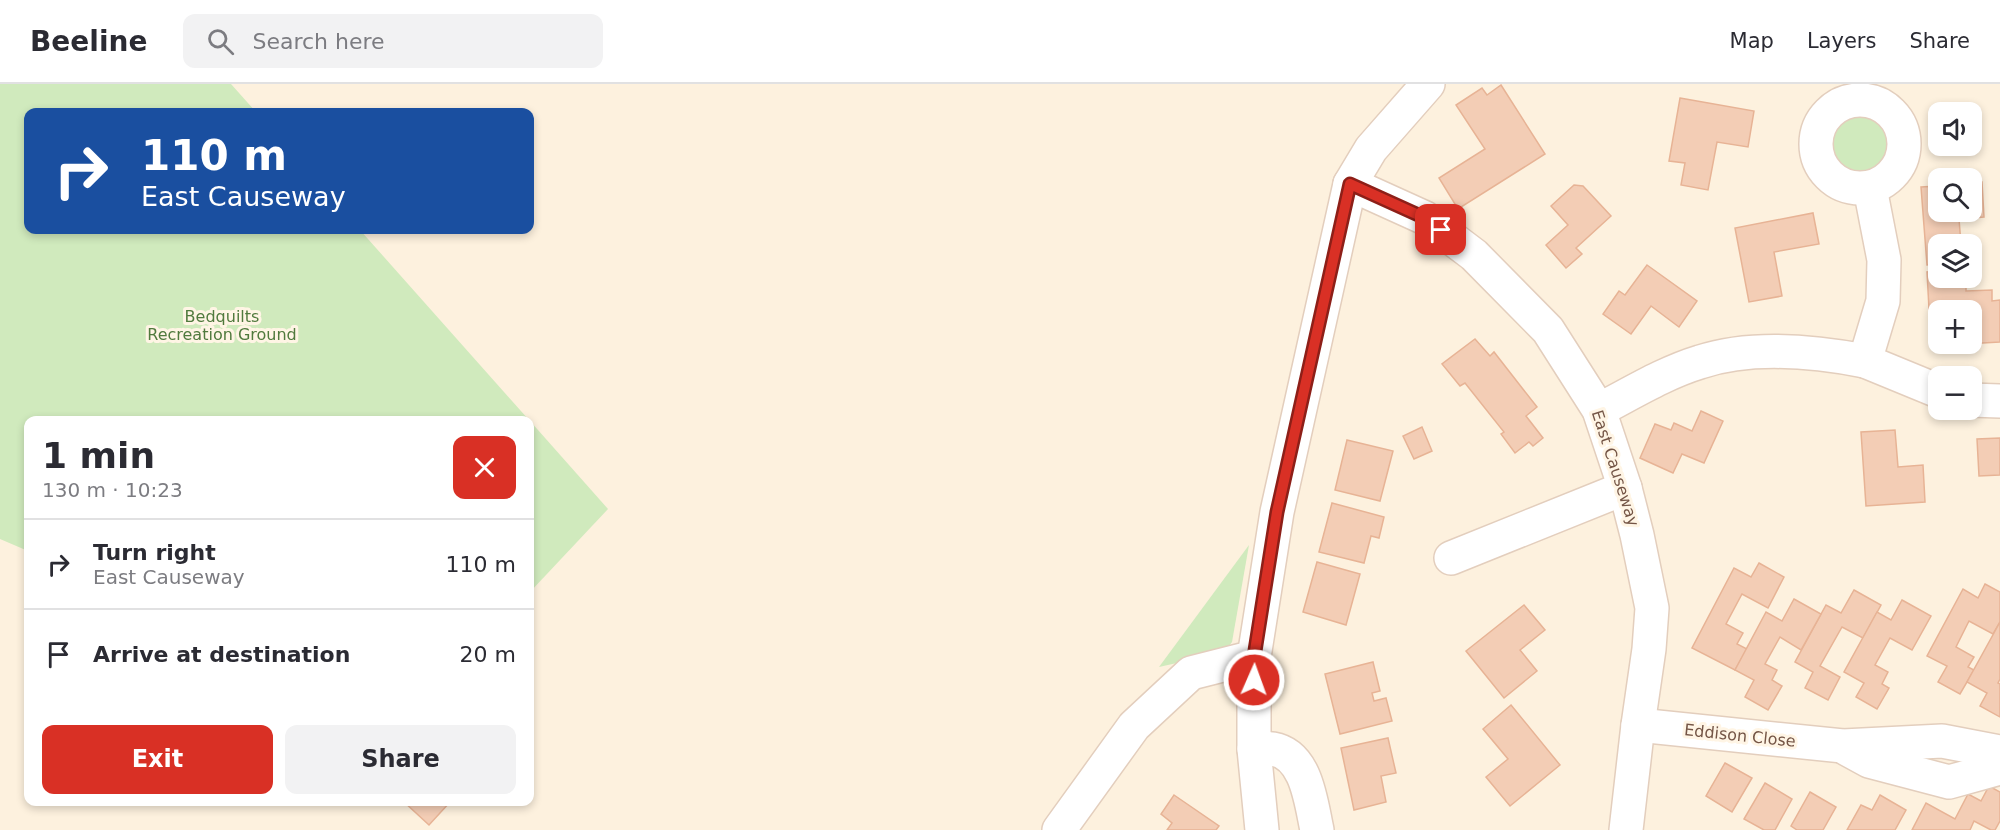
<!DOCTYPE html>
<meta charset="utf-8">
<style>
body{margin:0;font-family:"DejaVu Sans",sans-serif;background:#f2f2f3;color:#2b2b33;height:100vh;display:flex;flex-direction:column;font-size:22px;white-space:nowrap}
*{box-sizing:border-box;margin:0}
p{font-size:20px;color:#7c7c81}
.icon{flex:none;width:33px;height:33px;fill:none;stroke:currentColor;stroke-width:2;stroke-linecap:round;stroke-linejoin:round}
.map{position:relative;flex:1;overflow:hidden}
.sheet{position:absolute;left:24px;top:332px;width:510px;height:390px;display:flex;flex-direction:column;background:#fff;border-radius:12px;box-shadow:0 3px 9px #0003}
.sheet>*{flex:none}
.hud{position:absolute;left:24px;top:24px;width:510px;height:126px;border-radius:12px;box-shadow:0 3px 9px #0003;background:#1a4fa0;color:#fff;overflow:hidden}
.controls{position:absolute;left:1928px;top:18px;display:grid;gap:12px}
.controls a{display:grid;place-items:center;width:54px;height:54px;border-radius:12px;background:#fff;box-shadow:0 3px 9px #0003;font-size:30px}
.pin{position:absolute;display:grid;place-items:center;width:51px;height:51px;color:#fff;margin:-26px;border-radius:12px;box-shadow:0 3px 9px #0006}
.me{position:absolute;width:66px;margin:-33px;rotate:2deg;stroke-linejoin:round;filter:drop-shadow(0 0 4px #0008)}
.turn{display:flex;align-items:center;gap:21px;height:126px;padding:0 18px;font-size:27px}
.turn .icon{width:78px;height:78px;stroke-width:2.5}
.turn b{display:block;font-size:42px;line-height:51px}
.round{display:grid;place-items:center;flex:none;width:63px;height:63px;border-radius:12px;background:#f2f2f3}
.overview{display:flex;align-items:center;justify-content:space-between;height:102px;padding:0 18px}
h1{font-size:36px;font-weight:700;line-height:45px}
.action{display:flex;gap:12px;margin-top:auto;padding:12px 18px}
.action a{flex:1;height:69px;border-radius:12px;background:#d93025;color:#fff;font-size:24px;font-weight:700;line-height:69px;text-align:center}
.action a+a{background:#f2f2f3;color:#2b2b33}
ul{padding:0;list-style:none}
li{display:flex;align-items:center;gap:18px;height:90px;padding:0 18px;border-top:2px solid #e1e1e2}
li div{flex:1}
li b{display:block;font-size:22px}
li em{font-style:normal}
header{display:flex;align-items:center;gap:36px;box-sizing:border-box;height:84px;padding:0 30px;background:#fff;border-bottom:2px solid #e1e1e2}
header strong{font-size:28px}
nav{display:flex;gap:33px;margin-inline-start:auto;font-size:21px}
.search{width:420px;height:54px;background:#f2f2f3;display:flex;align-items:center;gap:15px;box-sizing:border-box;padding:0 21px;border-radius:12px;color:#7c7c81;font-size:22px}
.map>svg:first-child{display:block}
</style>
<header>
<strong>Beeline</strong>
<div class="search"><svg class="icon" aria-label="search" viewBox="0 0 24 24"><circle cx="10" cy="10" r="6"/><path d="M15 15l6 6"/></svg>Search here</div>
<nav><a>Map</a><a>Layers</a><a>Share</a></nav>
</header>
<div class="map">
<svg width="2000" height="746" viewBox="0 0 2000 746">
<rect width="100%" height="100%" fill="#fdf1de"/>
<g fill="#d0eabd">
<polygon points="0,0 231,0 256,28 28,28 28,146 360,146 529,336 28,336 28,467 0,455"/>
<circle cx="1860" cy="61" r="29"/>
<polygon points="530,337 608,425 530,508"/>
<polygon points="1249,461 1232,558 1226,566 1217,570 1159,583"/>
</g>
<g fill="#f3cdb5" stroke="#e7b395" stroke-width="1.5" fill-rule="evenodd">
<polygon points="1501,1 1545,70 1458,125 1439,94 1485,65 1456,21 1482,4 1487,11"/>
<polygon points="1680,14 1754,27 1748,63 1717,58 1708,106 1681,101 1685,79 1669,77"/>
<polygon points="1982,98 1984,133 1959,135 1961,160 1938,160 1938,180 1927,181 1921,103 1938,102 1938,128 1971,128 1971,99"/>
<polygon points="1574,101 1583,102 1611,132 1576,164 1582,170 1566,184 1546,161 1568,141 1551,122"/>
<polygon points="1813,129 1819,160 1774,168 1782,212 1749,218 1735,144"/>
<polygon points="1647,181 1697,217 1679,243 1651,222 1631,250 1603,230 1619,207 1625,211"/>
<path d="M1938 187V194H1966V207L1992 206V217L2000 216V258L1931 262 1927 188ZM1938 226H1971V260H1938Z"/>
<polygon points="1475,255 1490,272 1494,268 1537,323 1526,332 1543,354 1533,362 1529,358 1515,369 1501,350 1504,348 1465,299 1460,302 1442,280"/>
<polygon points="1701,327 1723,337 1704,379 1682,370 1673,389 1640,374 1655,340 1671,346 1674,339 1692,347"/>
<polygon points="1422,343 1432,367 1414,375 1403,352"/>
<polygon points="1895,346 1898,383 1923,381 1925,418 1866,422 1861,348"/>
<polygon points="2000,354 2000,391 1979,392 1977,355"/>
<polygon points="1347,356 1393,367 1380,417 1335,406"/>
<polygon points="1332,419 1384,433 1379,454 1371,452 1364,479 1319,468"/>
<polygon points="1317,478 1360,490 1346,541 1303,528"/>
<polygon points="1759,479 1784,493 1768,524 1742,510 1726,540 1743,549 1737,560 1747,565 1735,586 1692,564 1734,484 1751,493"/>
<polygon points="1985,500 2000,508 2000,538 1993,550 1969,537 1956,563 1974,573 1968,583 1974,586 1960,610 1938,598 1947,582 1927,572 1963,505 1978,514"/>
<polygon points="1854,506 1881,521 1863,554 1842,543 1820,582 1840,593 1828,616 1805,604 1813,588 1795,578 1826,521 1841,529"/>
<polygon points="1794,515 1821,530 1801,566 1780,553 1765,580 1777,586 1772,596 1782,602 1768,626 1745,613 1754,596 1735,586 1766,528 1782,537"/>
<polygon points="1902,516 1931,532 1912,566 1890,554 1875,581 1888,588 1882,600 1889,604 1877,625 1856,613 1864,599 1844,588 1877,528 1891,536"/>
<polygon points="1524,521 1545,546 1520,566 1537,587 1504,614 1466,567"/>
<polygon points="2000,538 2000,595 1998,599 2000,600 2000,633 1980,622 1987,609 1967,598"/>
<polygon points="1373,578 1380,607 1372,609 1374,617 1386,614 1392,637 1340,650 1325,590"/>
<polygon points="1511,621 1560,681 1510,722 1486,693 1508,675 1483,645"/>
<polygon points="1388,654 1396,689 1381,692 1386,718 1354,726 1341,664"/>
<polygon points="1725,679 1752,694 1732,728 1706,712"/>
<polygon points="1765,699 1792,715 1775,746 1764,746 1744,735"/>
<polygon points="1989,702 2000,708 2000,737 1995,746 1991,746 1974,737 1970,746 1912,746 1926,719 1955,735 1968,710 1981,717"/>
<polygon points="1810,708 1836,723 1823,746 1797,746 1791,742"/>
<polygon points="1174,711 1219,742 1216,746 1167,746 1172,739 1161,730"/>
<polygon points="1880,711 1906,726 1895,746 1847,746 1861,721 1872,726"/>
<polygon points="403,717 451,717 429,741"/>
</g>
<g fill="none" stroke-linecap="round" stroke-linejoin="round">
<defs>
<g id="minor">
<circle cx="1860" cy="60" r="44"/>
<polyline points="1350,100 1425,134 1474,171 1548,246 1599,326 1625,404 1637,451 1652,524 1649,565 1638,641 1626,746"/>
<polyline points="1865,277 1938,307"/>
<polyline points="1971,316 2000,317"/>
<path d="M1599 326C1632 309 1664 289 1700 278 1751 261 1813 267 1865 277L1883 217 1884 176 1870 104"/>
<polyline points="1451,474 1625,404"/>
<polyline points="1254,573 1254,665 1262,746"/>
<polyline points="1638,641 1843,662 1942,657 2000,668"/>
<path d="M1254 665C1260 665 1267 664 1273 665 1307 671 1311 719 1317 746"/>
<polyline points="1847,665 1869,677 1949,698 2000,684"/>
<polyline points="1059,746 1134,642 1191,589 1254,573 1277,428 1350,100 1371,65 1428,0"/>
</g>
</defs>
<use href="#minor" stroke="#e3cebd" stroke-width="36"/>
<use href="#minor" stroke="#fff" stroke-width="33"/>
</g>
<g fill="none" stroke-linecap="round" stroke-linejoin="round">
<defs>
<polyline id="route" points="1254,596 1254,573 1277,428 1350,100 1425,134 1441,146"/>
</defs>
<use href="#route" stroke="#8d1f18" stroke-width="15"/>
<use href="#route" stroke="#d93025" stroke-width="10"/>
</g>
<g text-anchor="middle" stroke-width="6" stroke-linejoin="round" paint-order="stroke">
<g font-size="16" fill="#507a3d" stroke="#fff5e5">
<text x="222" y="238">Bedquilts<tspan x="222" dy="18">Recreation Ground</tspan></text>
</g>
<g font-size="16" fill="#745546" stroke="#fff5e5">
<text transform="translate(1616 384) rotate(72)" y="6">East Causeway</text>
<text transform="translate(1740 651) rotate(6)" y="6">Eddison Close</text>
</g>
</g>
</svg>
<div class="controls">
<a><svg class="icon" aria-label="sound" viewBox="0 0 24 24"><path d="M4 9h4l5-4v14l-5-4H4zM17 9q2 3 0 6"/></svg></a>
<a><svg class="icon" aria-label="search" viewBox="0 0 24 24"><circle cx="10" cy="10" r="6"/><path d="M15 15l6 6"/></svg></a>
<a><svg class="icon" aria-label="layers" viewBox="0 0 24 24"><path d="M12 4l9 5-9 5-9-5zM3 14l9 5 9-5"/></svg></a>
<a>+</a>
<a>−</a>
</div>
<div class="pin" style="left:1441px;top:146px;background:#d93025"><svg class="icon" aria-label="arrive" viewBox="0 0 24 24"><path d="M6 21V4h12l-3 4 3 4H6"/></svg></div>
<svg class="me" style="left:1254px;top:596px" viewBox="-20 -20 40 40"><circle r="17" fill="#d93025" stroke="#fff" stroke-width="3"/><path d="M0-11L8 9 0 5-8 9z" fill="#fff"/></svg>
<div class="hud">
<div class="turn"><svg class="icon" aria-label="right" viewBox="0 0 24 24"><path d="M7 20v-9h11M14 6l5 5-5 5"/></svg><div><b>110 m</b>East Causeway</div></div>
</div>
<section class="sheet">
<div class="overview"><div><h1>1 min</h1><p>130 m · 10:23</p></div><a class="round" style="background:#d93025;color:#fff"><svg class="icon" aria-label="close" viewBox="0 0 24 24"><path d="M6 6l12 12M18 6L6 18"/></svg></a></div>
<ul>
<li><svg class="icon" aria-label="right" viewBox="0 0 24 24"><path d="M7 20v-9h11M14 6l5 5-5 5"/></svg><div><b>Turn right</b><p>East Causeway</p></div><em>110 m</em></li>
<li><svg class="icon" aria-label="arrive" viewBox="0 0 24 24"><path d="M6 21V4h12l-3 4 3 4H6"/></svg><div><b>Arrive at destination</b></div><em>20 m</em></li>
</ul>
<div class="action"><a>Exit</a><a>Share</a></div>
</section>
</div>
